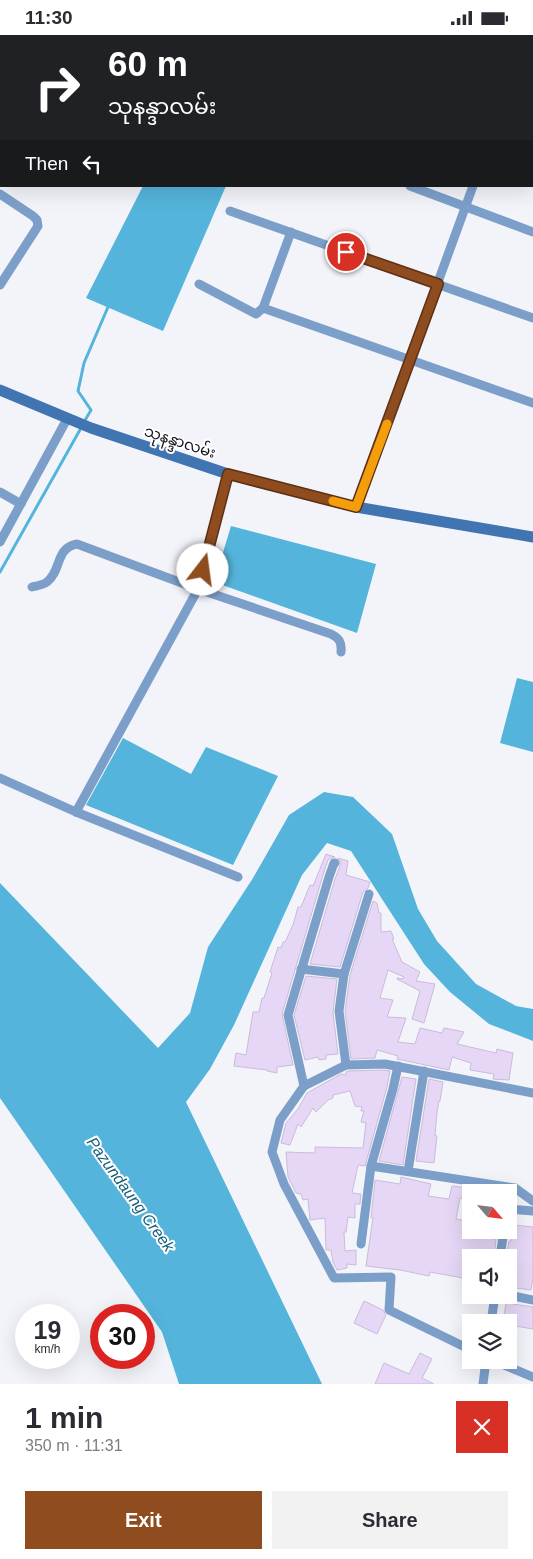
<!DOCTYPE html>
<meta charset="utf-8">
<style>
body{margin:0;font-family:Helvetica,"Noto Sans Myanmar",sans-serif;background:#f2f2f3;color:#2b2b33;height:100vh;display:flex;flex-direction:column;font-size:19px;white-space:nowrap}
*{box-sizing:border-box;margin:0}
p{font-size:16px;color:#7c7c81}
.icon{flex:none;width:28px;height:28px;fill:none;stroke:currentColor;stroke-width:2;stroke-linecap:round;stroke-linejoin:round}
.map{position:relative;height:1349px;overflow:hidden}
.panel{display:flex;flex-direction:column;background:#fff;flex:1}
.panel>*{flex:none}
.top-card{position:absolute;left:0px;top:0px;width:534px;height:152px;box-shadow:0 5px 20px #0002;background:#202124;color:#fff;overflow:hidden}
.needle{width:32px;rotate:118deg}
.tools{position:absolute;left:462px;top:1149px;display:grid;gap:10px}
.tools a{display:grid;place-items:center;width:55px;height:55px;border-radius:0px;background:#fff;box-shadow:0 5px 20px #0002;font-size:25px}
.speed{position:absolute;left:15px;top:1269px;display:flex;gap:10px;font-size:25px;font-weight:700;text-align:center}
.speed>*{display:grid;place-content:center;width:65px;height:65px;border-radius:50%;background:#fff;box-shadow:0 5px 20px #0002;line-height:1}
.speed small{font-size:12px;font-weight:400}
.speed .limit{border:8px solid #d22;background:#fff;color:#111}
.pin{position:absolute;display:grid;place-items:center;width:42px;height:42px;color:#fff;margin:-21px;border:2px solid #fff;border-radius:50%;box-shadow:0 1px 5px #0007}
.me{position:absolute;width:55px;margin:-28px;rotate:15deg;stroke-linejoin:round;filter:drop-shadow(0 0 4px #0008)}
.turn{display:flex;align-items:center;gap:18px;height:105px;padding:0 25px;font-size:22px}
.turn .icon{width:65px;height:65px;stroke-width:2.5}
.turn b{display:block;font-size:35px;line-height:42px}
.then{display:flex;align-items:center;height:48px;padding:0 25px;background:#0003;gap:10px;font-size:19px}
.round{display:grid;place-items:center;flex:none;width:52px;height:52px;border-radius:0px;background:#f2f2f3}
.head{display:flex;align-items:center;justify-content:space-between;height:85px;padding:0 25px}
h1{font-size:30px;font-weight:800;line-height:38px}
.primary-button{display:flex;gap:10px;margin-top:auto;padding:10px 25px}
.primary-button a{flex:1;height:58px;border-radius:0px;background:#8f4c1e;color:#fff;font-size:20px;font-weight:800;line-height:58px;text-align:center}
.primary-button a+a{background:#f2f2f3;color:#2b2b33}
.status{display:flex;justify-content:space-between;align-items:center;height:35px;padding:0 25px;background:#fff;direction:ltr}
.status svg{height:14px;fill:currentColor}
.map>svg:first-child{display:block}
</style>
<div class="status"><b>11:30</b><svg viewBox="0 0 49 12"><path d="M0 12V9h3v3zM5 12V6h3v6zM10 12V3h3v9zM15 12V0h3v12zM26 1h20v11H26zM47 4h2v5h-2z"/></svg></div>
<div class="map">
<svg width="533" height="1349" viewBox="0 0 533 1349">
<rect width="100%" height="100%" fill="#f3f4fa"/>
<g fill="#55b4db">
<polygon points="143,151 226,151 163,296 86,263"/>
<polygon points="231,491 376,529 357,598 214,547"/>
<polygon points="517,643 533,647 533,717 500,708"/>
<polygon points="123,703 191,739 206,712 278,741 233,830 86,770"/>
<polygon points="324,757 353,762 392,799 418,874 437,906 476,949 516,971 533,974 533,1006 489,989 450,957 424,929 351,816 327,808 302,840 234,990 210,1034 186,1067 322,1349 179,1349 162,1297 0,1063 0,848 158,1013 190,978 208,912 253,843 289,780"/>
</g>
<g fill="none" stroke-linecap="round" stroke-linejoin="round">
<g stroke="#55b4db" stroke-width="3">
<polyline points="84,387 91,375 78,356 84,328 108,272"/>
<polyline points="0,537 81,393"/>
</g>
</g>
<g fill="#e5d7f5" stroke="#c9bcd9">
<polygon points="326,819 335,822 331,823 328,825 323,840 282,979 293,1030 277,1032 277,1038 267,1036 267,1035 234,1031 236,1018 246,1020 253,977 259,977 262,963 264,963 272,938 270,937 278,912 281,913 283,907 285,907 293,890 298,872 301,872 310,850 313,851"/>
<polygon points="338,823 348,826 346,840 370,847 368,853 363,857 340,932 310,929 335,844 341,828"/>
<polygon points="373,866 377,868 379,878 381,878 381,897 391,896 394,904 392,904 402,927 420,937 416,946 435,949 424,988 412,984 420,956 397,944 397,943 403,944 404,942 388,935 380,963 393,965 387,982 406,983 398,1007 415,1009 420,993 442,998 444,993 464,997 457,1009 496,1018 497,1014 513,1018 509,1045 493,1044 494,1039 470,1035 471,1028 452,1022 449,1035 397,1024 398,1021 377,1015 375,1023 351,1024 345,976 350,940"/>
<polygon points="306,941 337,944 333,977 338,1019 326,1020 326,1024 319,1025 318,1022 305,1025 294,980"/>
<polygon points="384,1035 390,1036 387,1052 365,1131 358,1130 352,1158 361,1159 360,1169 355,1169 355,1183 348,1182 346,1197 344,1197 345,1216 356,1215 356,1230 347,1229 347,1233 337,1235 333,1227 331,1215 326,1215 325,1183 310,1185 308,1164 303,1165 301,1159 296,1158 288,1142 286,1117 315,1118 315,1112 363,1113 366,1088 361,1087 364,1076 361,1076 362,1072 355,1071 350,1056 333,1060 333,1063 328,1065 316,1077 313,1073 301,1092 298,1089 290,1110 281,1108 286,1088 298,1074 307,1058 341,1039 346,1040 346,1037 348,1036"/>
<polygon points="402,1042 416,1044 403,1130 379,1126"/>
<polygon points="429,1044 443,1047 440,1066 439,1066 437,1077 435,1100 437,1101 434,1128 416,1126"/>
<polygon points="401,1142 431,1149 428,1161 449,1164 452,1151 471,1153 470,1165 460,1163 456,1184 467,1186 465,1201 496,1204 494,1222 471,1222 471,1247 462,1246 463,1243 430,1237 429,1241 400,1235 366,1231 373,1183 371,1183 375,1145 400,1149"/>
<polygon points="513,1190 533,1192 533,1243 531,1255 509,1252 509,1222 506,1222 509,1206 511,1206"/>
<polygon points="364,1266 383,1275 386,1280 377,1299 354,1288"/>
<polygon points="506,1268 533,1272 533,1294 509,1290 509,1288 503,1288"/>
<polygon points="420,1318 432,1324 422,1343 434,1349 375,1349 384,1328 409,1339"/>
</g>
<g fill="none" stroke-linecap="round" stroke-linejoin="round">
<g stroke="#7c9fca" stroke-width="9">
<polyline points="53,0 55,1"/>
<polyline points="243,0 246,1"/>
<polyline points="139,1 140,0"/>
<polyline points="528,1 528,0"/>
<polyline points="0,61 1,62"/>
<polyline points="532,110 533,110"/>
<polyline points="410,151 533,197"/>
<polyline points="0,159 33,181 37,185 38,191 0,250"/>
<polyline points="230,176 533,283"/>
<polyline points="199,249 256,279 263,273 291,197"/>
<polyline points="263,273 533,368"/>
<polyline points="0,457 21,469"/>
<polyline points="356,472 473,151"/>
<polyline points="0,507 67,384"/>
<path d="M32 552C36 551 43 550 47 547 62 535 55 513 77 509L198 554 331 599C339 603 342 607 341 617"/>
<polyline points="0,743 76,777 238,842"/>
<polyline points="76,777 198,554 228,439"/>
<polyline points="301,934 344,939"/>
<polyline points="346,1030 339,976 344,939 369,859"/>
<polyline points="304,1051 288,980 329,842 334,828 335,828"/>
<polyline points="371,1131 515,1153 533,1166"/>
<polyline points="408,1136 424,1036"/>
<polyline points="509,1174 533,1176"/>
<polyline points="361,1209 371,1131 393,1054 398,1031"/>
<polyline points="500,1222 504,1195"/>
<polyline points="508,1260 533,1265"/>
<polyline points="491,1288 495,1260"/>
<polyline points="471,1315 389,1275 391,1242 334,1243 284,1149 272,1117 280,1085 304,1051 346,1030 385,1029 533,1058"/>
<polyline points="492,1325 533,1342"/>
<polyline points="483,1349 486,1325"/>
</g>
<polyline stroke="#4075b2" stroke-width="11" points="0,355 91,393 228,439 356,472 533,502"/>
</g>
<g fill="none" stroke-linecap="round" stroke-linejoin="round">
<defs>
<polyline id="route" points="203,535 228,439 356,472 438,249 346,217"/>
</defs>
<use href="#route" stroke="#5d3114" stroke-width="12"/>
<use href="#route" stroke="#8f4c1e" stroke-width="9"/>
<polyline stroke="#f59e0b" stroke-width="9" points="333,466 356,472 387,389"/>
</g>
<g text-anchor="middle" stroke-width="4" stroke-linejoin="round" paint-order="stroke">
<g font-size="15" fill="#12131e" stroke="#fff">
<text transform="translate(180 407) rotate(18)" y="5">သုနန္ဒာလမ်း</text>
</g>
<g font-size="16" font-style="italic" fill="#145f7a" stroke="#fff">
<text transform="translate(131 1159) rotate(54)" y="6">Pazundaung Creek</text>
</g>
</g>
</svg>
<div class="tools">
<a><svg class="needle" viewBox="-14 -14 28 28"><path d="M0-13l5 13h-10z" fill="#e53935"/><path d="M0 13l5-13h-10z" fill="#7c7c81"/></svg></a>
<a><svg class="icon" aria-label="sound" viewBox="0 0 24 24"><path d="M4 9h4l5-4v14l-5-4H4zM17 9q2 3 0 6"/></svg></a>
<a><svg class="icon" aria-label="layers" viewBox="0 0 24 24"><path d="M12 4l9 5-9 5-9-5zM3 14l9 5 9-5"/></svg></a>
</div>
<div class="speed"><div>19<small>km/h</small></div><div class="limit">30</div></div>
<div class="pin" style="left:346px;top:217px;background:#d93025"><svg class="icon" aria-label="arrive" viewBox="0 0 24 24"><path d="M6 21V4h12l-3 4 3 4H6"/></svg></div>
<svg class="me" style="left:203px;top:535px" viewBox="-20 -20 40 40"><circle r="19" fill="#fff"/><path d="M0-13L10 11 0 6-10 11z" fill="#8f4c1e"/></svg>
<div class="top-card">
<div class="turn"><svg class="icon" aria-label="right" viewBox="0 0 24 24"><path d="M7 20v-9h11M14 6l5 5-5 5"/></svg><div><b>60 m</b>သုနန္ဒာလမ်း</div></div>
<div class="then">Then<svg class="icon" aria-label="left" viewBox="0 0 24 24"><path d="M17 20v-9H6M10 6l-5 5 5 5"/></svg></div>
</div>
</div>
<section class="panel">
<div class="head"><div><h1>1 min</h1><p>350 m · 11:31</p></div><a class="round" style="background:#d93025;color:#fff"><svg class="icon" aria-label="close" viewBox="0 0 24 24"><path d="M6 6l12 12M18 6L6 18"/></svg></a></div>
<div class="primary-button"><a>Exit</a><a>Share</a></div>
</section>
